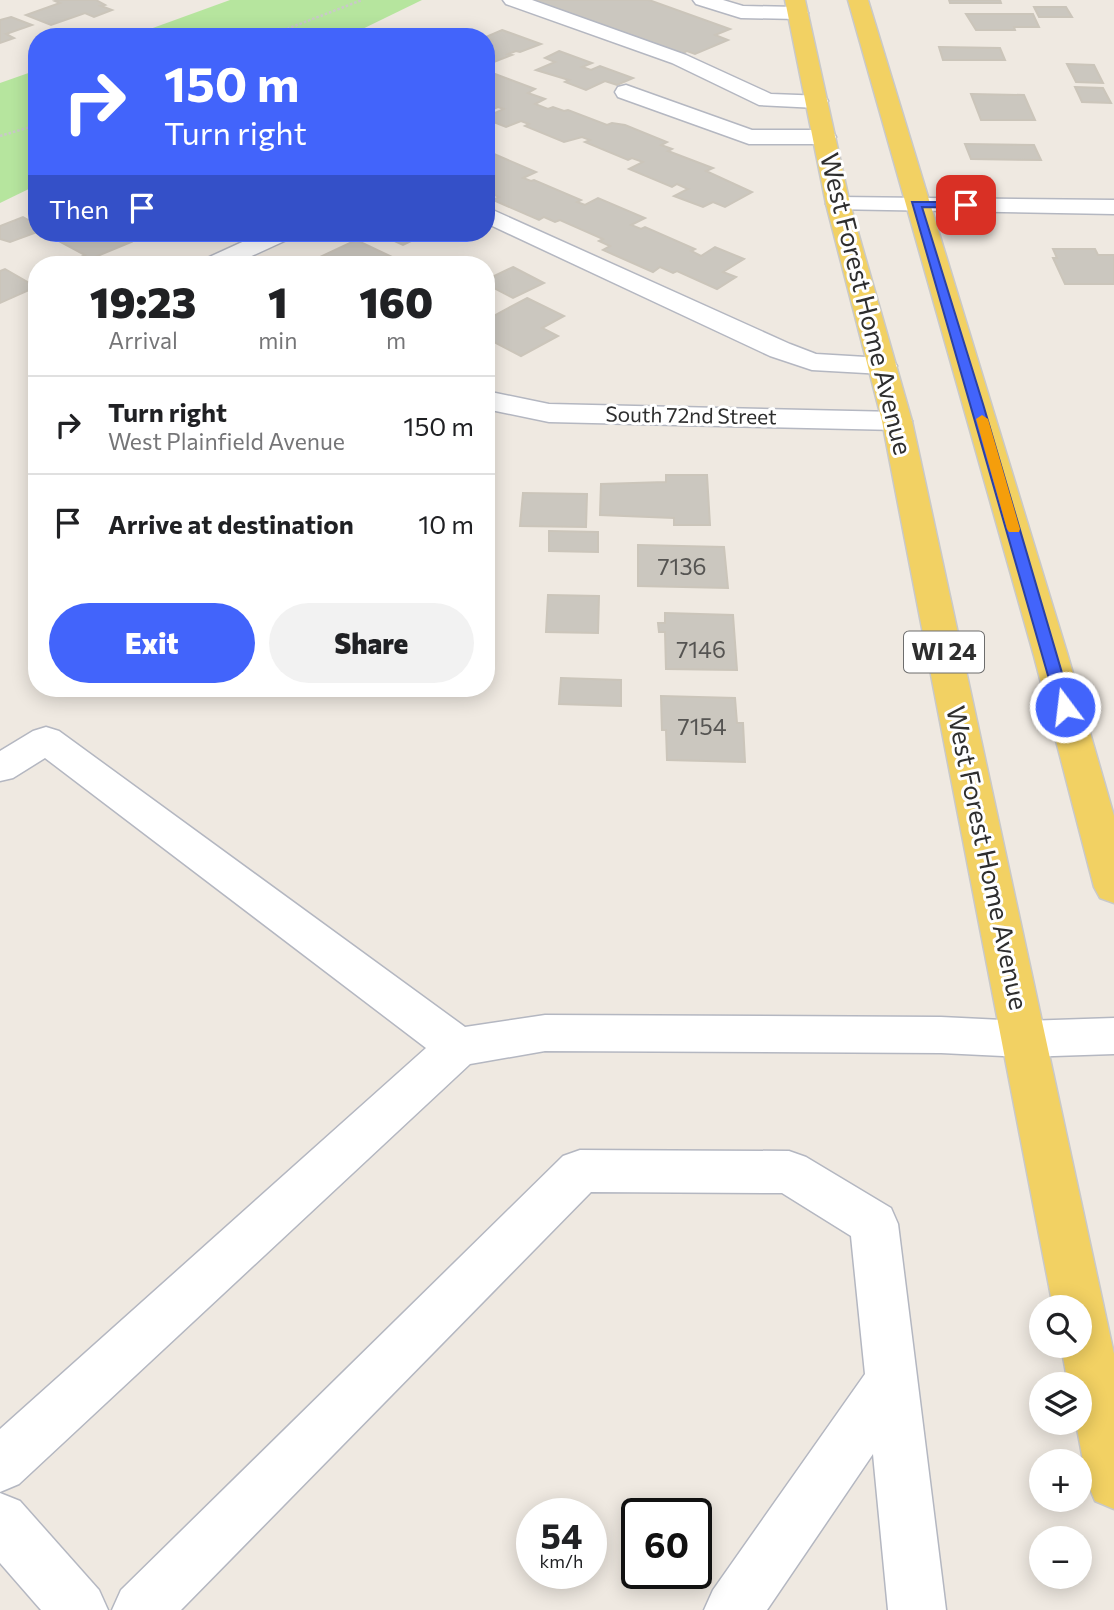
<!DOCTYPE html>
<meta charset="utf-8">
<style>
body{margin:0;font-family:Commissioner,sans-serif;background:#f2f2f2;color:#202124;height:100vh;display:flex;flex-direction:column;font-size:26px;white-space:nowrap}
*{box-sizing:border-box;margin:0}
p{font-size:23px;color:#757577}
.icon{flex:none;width:38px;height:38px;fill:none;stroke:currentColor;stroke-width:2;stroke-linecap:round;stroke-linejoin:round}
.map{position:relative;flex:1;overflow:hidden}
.sheet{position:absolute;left:28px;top:256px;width:467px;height:441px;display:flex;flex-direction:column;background:#fff;border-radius:28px;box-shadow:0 4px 18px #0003}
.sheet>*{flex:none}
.top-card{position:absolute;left:28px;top:28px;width:467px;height:214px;border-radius:28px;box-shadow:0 4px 18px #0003;background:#4264fb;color:#fff;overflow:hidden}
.tools{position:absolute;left:1029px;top:1295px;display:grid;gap:14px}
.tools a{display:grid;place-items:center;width:63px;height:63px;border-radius:50%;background:#fff;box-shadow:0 4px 18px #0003;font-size:35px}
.speed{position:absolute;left:516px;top:1498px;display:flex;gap:14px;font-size:35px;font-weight:700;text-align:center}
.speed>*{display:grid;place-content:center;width:91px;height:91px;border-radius:50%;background:#fff;box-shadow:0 4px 18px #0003;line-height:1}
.speed small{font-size:18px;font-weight:400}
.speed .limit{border:4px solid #111;border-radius:10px;background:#fff;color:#111}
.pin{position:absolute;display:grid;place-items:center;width:60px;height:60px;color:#fff;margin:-30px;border-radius:14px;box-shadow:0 4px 10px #0006}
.me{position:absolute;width:77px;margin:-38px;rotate:345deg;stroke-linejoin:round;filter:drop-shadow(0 0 5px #0008)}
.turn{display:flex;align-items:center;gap:24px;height:147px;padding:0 21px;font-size:32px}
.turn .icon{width:91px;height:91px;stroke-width:2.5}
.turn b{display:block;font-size:49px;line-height:60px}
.then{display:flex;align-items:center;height:66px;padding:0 21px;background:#0003;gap:14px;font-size:26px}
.eta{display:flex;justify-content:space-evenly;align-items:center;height:119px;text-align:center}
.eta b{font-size:42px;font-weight:800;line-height:49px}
.action{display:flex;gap:14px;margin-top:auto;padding:14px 21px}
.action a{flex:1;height:80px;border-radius:42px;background:#4264fb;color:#fff;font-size:28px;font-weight:800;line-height:80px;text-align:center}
.action a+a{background:#f2f2f2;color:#202124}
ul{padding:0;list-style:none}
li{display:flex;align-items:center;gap:21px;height:98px;padding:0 21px;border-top:2px solid #e0e0e0}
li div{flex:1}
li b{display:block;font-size:26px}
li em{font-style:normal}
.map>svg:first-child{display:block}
</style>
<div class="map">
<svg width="1114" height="1610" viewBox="0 0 1114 1610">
<rect width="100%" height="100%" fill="#efe9e1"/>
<g fill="#b6e59e">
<polygon points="230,0 422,0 346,37 128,37"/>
<polygon points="37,70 37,185 0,203 0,83"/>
</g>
<g fill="#cbc7bf" stroke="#cbc5ba" stroke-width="2">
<polygon points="59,0 96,0 105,5 101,6 112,10 94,17 85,13 51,25 26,15 60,3 55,1"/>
<polygon points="526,0 649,0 730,29 715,35 728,40 695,54 687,51 680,55"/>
<polygon points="949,0 1000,0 1001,3 950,3"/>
<polygon points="1034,7 1066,7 1072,17 1039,17"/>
<polygon points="966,14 1033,14 1039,27 1014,27 1015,30 976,30"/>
<polygon points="11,17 32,25 6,34 14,38 0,43 0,20"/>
<polygon points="502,30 541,44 520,52 516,51 508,54 512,55 486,65 486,44 492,41 486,37"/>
<polygon points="939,47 1000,48 1005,60 943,60"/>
<polygon points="559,51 592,63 582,67 591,70 600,66 633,78 617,85 605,81 586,90 565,82 569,80 536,70 555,62 545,58"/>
<polygon points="1067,64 1094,65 1103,83 1076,82"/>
<polygon points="495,74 535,89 528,93 545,99 535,104 548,109 553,107 564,111 568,110 607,125 612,123 625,125 667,142 661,145 672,149 668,151 713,168 706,171 752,192 725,207 713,202 703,207 674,196 688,189 677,184 672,187 629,169 643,162 632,158 628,160 585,142 590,140 582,137 564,142 525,126 529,124 521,121 506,127 486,119 486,117 504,109 498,107 486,112 486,77"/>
<polygon points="1075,87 1103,88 1111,103 1082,102"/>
<polygon points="971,94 1024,95 1035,120 981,120"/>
<polygon points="965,144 1034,145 1041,160 971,159"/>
<polygon points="494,154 536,172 523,178 531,181 534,180 581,200 577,202 585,205 598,198 645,218 631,225 641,229 645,227 695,249 691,251 701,256 715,247 744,259 723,272 736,277 717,289 677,271 673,273 660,267 653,272 603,250 610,246 599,241 603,239 560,220 555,222 544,217 539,220 493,200 499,197 488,192 492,190 486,188 486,157"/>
<polygon points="23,217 37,225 37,232 10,242 0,239 0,226"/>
<polygon points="44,233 115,233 131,242 83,262 77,259 85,255"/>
<polygon points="377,233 428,233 403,245"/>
<polygon points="356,240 407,264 334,264 320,257"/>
<polygon points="1053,249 1095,249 1098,255 1114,255 1114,284 1065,284 1053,258 1057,258"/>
<polygon points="513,267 544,283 513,298 486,284 486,280"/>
<polygon points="5,269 36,287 0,303 0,271"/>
<polygon points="527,298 564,316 542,328 558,336 521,356 486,338 486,320"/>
<polygon points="666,475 707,475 710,525 674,525 674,518 600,515 601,484 666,482"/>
<polygon points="523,493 587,494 586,527 520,526"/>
<polygon points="549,531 598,532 598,552 549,551"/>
<polygon points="638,545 724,547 728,588 638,586"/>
<polygon points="548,595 599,596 598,633 546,632"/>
<polygon points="665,613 733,615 737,670 666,669 665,632 659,632 658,623 665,623"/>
<polygon points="561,678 621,680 621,706 559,704"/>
<polygon points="661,696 735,698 737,723 743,723 745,762 667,760 666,730 662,730"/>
</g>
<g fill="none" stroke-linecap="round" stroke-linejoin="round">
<defs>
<g id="minor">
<polygon points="503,0 532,0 686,55 771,94 825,96 828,101 825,106 817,108 759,105 672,63 506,4"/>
<polygon points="693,0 723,0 743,6 798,7 805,9 808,13 805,17 798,19 741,18 696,4"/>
<polygon points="626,85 752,130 825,130 833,132 836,137 833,142 825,144 749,144 618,97 615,92 618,87"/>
<polygon points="838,197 1114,200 1114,214 829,209 826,204 829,199"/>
<polygon points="486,207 790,344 816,354 883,358 893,360 897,366 893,372 883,374 812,370 770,356 486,223"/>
<polygon points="262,233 295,233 291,238 234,264 201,264 205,259"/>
<polygon points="486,391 549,404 897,412 907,415 912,421 907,427 897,430 549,422 486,409"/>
<polygon points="46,727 59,731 465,1027 545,1015 941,1017 1024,1021 1114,1018 1114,1054 1024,1057 941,1053 545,1051 470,1064 19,1484 0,1492 0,1429 426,1048 45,758 13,778 0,781 0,751 33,731"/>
<polygon points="580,1150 789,1151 806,1157 891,1208 898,1224 946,1610 888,1610 873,1454 767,1610 704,1610 713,1590 865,1374 851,1236 782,1193 591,1192 181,1610 112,1610 121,1590 563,1156"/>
<polygon points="0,1493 20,1501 99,1590 108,1610 41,1610 0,1563"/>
</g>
<g id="major">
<polygon points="785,0 805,0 850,204 912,421 1114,1354 1114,1509 1095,1501 1087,1482 1076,1423 1080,1423 1080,1384 1068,1384 1061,1346 1080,1346 1080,1307 1053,1307 882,421 826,204"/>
<polygon points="848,0 868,0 1068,656 1114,816 1114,903 1100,898 1094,887 1034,656"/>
</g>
</defs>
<use href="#minor" stroke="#b4b7c1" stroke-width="3"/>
<use href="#major" stroke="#c9c9c9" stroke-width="3"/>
<g stroke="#c9c9c9" stroke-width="2.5" stroke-dasharray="2.5 2" stroke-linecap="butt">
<polyline points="266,37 362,0"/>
<polyline points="0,136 37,125"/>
</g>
<use href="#minor" fill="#fff" fill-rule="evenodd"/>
<use href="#major" fill="#f2d163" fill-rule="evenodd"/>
</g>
<polygon fill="#4264fb" stroke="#2b41a3" stroke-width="2" points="912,202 966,202 971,205 966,208 922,207 983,404 1072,707 1070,711 1059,711 1057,707"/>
<polygon fill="#f59e0b" points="982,415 988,419 1020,529 1019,532 1009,532 1007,529 976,419"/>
<g text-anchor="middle" stroke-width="6" stroke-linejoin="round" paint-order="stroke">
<g font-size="21" fill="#2e2e2e" stroke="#fff">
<text transform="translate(691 416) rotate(1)" y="7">South 72nd Street</text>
</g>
<g font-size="23" fill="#555452">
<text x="682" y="575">7136</text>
<text x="701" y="658">7146</text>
<text x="702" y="735">7154</text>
</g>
<rect fill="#fff" stroke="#6d6d6d" stroke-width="2" x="904" y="631.5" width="80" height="41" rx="5"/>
<g font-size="24" font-weight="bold" fill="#2e2e2e">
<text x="944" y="660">WI 24</text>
</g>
<g font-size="26" fill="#2e2e2e" stroke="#fff">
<text transform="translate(866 304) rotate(76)" y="9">West Forest Home Avenue</text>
<text transform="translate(987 858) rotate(78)" y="9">West Forest Home Avenue</text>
</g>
</g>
</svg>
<div class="tools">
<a><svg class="icon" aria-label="search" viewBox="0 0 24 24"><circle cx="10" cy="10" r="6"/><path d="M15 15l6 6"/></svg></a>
<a><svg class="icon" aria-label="layers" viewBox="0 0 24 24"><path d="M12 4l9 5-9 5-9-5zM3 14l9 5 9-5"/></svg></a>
<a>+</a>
<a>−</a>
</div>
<div class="speed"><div>54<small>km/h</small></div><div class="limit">60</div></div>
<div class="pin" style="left:966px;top:205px;background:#d93025"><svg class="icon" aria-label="arrive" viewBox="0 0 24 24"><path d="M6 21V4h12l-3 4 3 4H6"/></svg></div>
<svg class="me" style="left:1065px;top:707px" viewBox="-20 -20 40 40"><circle r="17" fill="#4264fb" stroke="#fff" stroke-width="3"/><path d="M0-11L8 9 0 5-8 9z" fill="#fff"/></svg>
<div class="top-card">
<div class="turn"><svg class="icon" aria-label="right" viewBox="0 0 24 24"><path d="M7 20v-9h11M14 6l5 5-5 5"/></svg><div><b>150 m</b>Turn right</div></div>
<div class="then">Then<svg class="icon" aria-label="arrive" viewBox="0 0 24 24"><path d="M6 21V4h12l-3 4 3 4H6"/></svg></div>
</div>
<section class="sheet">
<div class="eta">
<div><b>19:23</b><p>Arrival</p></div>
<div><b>1</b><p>min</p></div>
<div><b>160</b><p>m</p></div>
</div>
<ul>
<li><svg class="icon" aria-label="right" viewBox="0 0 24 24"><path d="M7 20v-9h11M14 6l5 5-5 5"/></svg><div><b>Turn right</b><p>West Plainfield Avenue</p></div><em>150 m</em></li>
<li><svg class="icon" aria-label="arrive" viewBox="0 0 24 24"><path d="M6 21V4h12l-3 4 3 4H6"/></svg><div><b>Arrive at destination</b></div><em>10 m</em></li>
</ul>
<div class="action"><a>Exit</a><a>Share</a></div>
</section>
</div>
